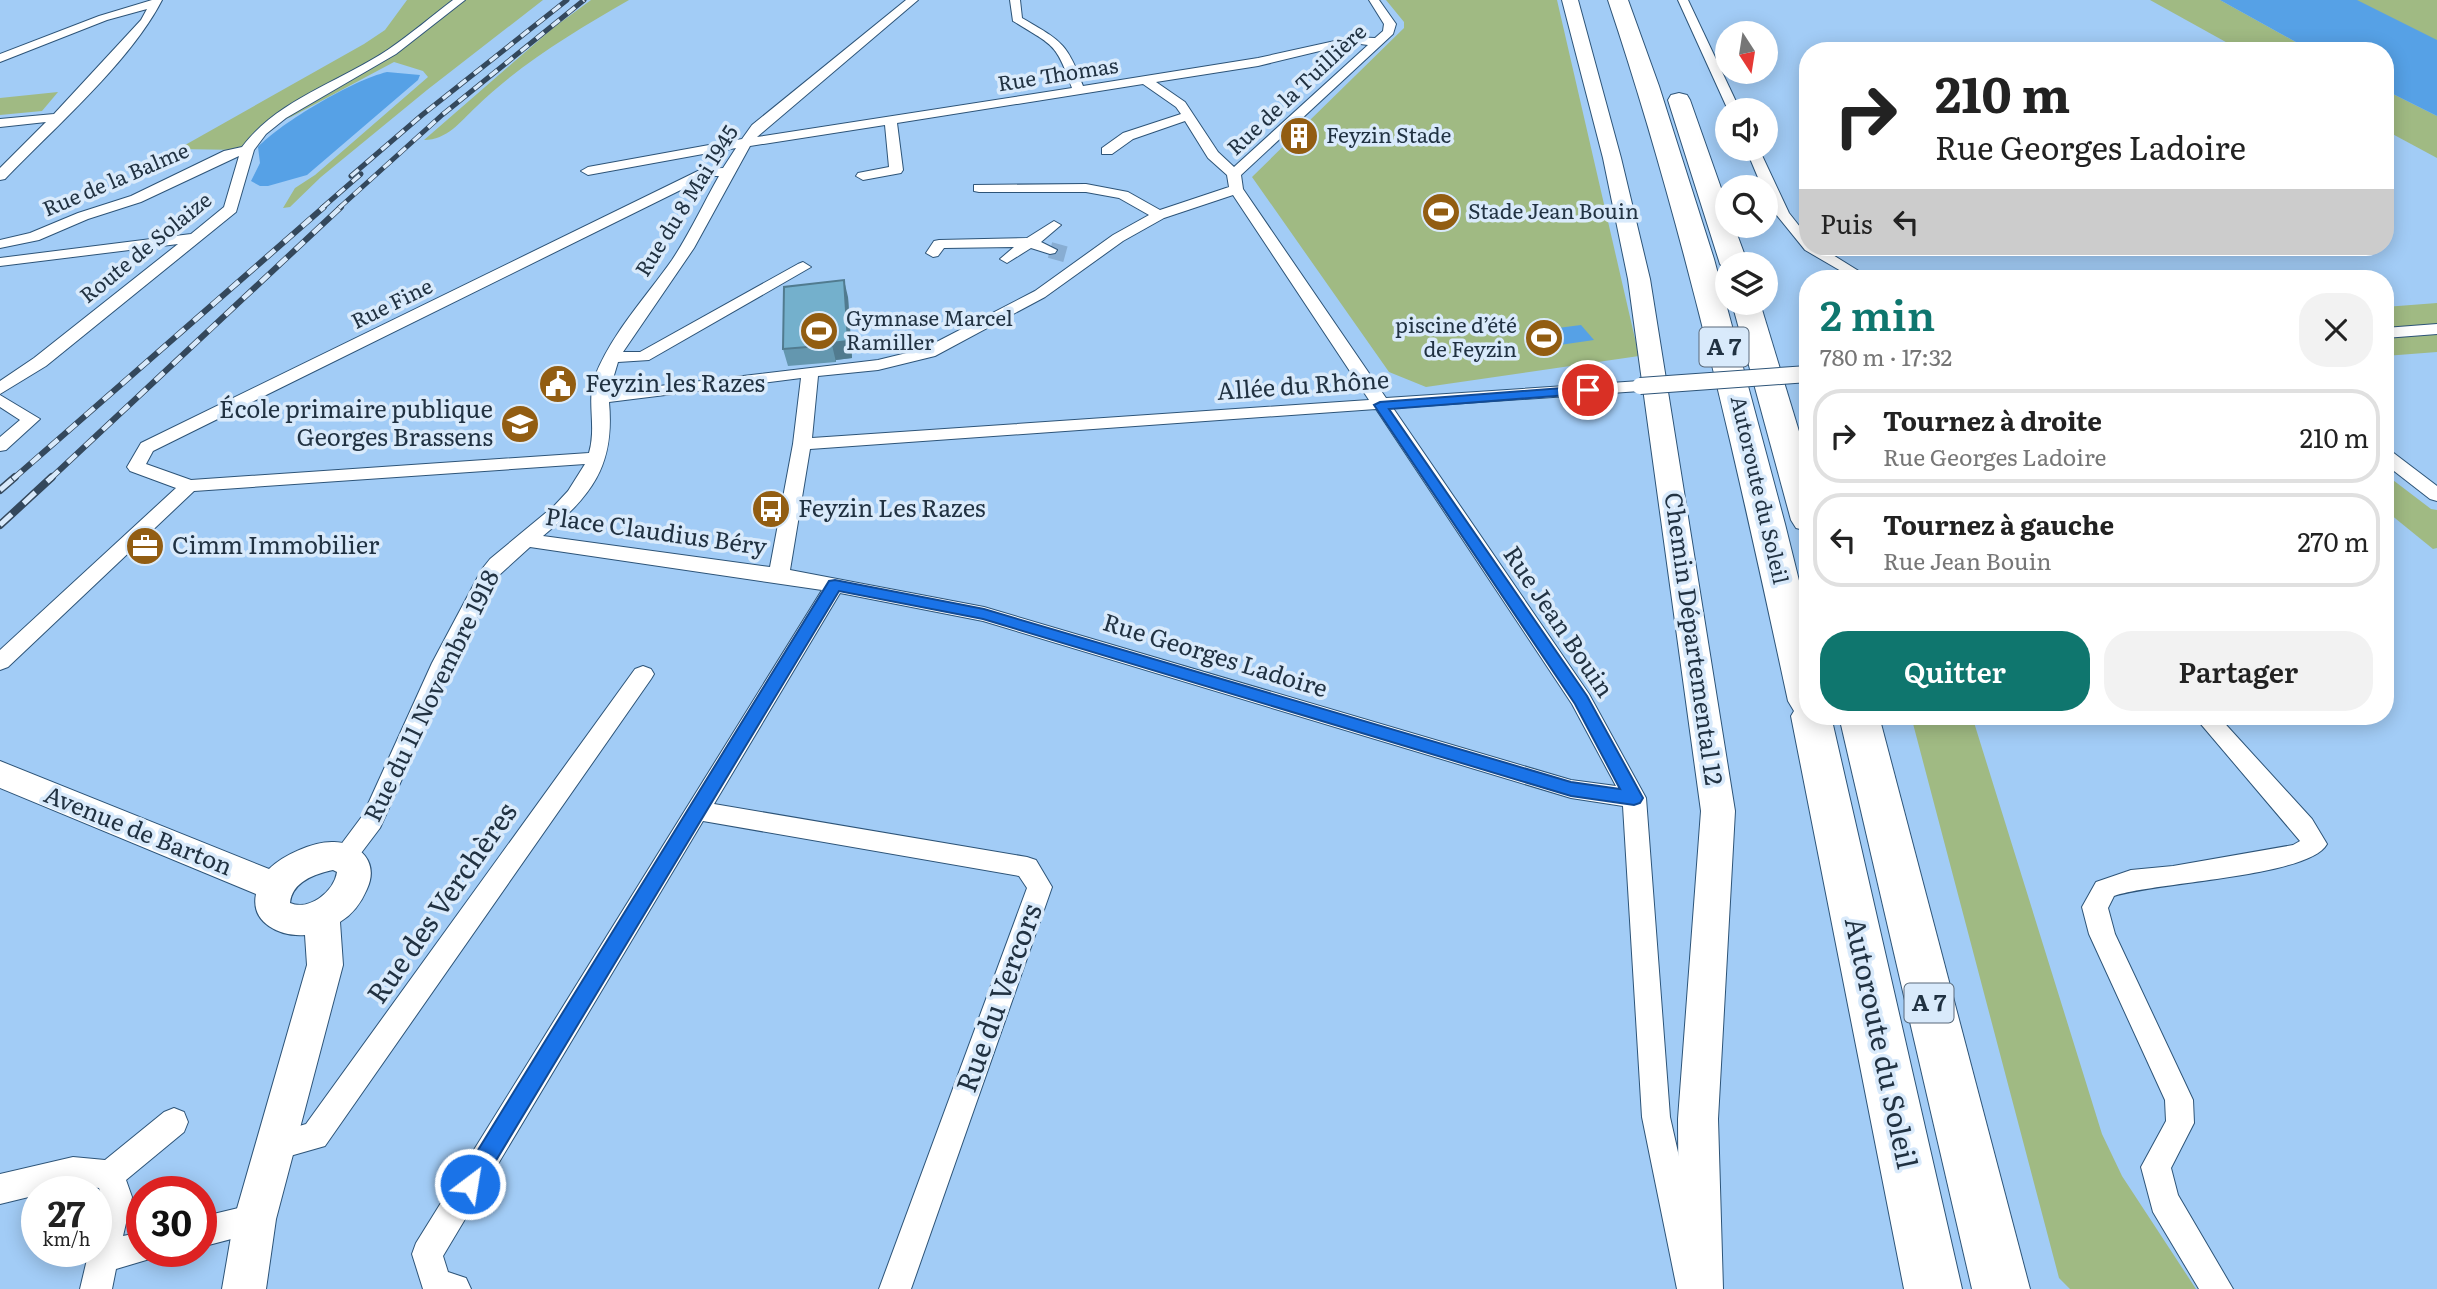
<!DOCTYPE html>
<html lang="fr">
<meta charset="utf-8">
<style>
body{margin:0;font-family:Literata,serif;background:#f2f2f2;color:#222;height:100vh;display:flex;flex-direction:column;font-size:26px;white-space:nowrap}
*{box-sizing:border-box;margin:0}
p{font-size:23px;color:#767676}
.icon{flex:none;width:38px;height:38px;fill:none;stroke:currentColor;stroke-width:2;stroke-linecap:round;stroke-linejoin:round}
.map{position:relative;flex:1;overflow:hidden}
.drawer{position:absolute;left:1799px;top:270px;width:595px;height:455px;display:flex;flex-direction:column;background:#fff;border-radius:28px;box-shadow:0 4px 18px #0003}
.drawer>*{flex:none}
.guide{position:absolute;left:1799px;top:42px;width:595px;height:214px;border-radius:28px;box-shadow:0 4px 18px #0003;background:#fff;color:#222;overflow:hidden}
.needle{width:46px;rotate:168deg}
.buttons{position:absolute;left:1715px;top:21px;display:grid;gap:14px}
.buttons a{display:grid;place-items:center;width:63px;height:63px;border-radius:50%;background:#fff;box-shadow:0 4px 18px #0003;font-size:35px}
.speed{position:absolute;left:21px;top:1176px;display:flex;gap:14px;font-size:35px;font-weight:700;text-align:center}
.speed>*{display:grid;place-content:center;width:91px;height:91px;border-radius:50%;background:#fff;box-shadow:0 4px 18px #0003;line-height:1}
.speed small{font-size:18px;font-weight:400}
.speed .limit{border:10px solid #d22;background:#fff;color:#111}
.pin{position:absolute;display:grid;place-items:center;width:60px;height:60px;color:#fff;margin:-30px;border:4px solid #fff;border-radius:50%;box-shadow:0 2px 7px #0007}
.me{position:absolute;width:77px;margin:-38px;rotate:31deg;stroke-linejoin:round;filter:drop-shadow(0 0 5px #0008)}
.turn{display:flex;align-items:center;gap:24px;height:147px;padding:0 21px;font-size:32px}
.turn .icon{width:91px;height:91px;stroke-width:2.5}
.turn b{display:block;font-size:49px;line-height:60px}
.then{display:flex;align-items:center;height:66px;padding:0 21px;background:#0003;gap:14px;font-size:26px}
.round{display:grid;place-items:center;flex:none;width:74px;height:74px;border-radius:28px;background:#f2f2f2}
.headline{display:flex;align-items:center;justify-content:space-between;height:119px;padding:0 21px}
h1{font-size:42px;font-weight:600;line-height:52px;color:#0f766e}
.action{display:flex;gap:14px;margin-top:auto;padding:14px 21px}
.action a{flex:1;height:80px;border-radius:28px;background:#0f766e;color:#fff;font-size:28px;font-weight:600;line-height:80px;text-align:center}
.action a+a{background:#f2f2f2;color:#222}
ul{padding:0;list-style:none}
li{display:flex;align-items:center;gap:21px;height:94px;margin:0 14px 10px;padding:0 7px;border:4px solid #e0e0e0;border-radius:28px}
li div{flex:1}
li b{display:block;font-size:26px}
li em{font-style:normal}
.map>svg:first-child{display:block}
</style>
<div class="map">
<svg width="2437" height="1289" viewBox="0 0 2437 1289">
<rect width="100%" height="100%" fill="#a2ccf6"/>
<g fill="#a0ba83">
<polygon points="407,0 543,0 427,90 321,177 290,207 283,208 295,188 315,175 428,77 423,71 394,62 291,117 256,130 242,150 178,149 364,44 385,30"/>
<path d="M591 0H629C575 31 520 64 476 107 460 122 447 140 424 140L553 28Z"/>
<polygon points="1386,0 1557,0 1639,356 1426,387 1389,372 1252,177 1404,28 1404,22"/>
<polygon points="2150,0 2220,0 2312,51 2242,51"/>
<polygon points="2296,0 2437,0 2437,73"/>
<polygon points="2385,90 2437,116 2437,158 2385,130"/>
<polygon points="58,92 42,111 0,115 0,98"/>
<polygon points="2437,303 2437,352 2385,356 2385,307"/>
<polygon points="2385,474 2431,509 2437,510 2437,548 2433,549 2385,510"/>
<polygon points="1911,716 1972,716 2102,1134 2122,1176 2196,1289 2070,1289 2059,1278"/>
</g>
<g fill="#56a1e6">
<polygon points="2220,0 2357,0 2437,40 2437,116 2385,90 2385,51 2312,51"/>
<path d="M387 72 420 75 418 80 307 175 268 186H260L251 181 260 163 258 147C282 122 353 80 387 72Z"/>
<polygon points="1581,325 1594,340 1539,348 1527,332"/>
</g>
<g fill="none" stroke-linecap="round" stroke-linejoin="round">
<polyline stroke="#88add2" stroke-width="16" stroke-dasharray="16 8" stroke-linecap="butt" points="1050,250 1068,255"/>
<defs>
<g id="street">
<path d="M152 0H162C131 61 54 128 5 179L0 180V168L46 122 0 127V119L54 114 141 20 147 9 107 20 0 62V54L99 16Z"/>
<path d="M453 0H465L396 54 286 118 266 134 254 150 236 212 46 366 0 394V381L34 358 178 244 0 266V258L191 234 224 207 239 156 141 202 88 219 39 240 0 248V240L30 233 78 213 131 196 224 151 242 147C278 99 340 82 389 49 411 34 432 16 453 0Z"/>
<path d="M906 0H918L757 137 1072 88C1056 42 1053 46 1013 21L1010 0H1020L1022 18C1061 41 1067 42 1083 86L1258 58 1353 37 1375 38 1383 31 1384 24 1369 0H1379L1396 24 1393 34 1241 175 1243 189 1386 398 1640 381 1648 386 1640 391 1393 408 1589 694 1646 798 1670 1117 1709 1289H1677L1642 1117 1623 806 1571 798 983 621 840 593 714 804 1027 857 1036 860 1052 887 911 1289H879L1027 888 1019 876 703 821 443 1256 448 1272 466 1278 471 1289H423L412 1254 416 1243 822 590 530 547 497 577 454 663 380 828 352 865 343 868 334 865 331 858 363 815 432 663 482 569 490 559 554 506 568 491 585 464 194 491 8 667 0 670V650L176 488 130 471 127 467 141 443 702 169 723 168 736 148 588 175 581 171 588 167 742 139 752 125ZM1353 43 1368 45 1234 167 1218 152 1185 102 1156 82 1258 66ZM1143 84 1176 107 1181 114 1123 133 1102 148V154H1112L1133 139 1185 121 1208 158 1227 175 1229 187 1160 210 1128 192 1086 184 974 185V191L979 192H1086L1119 198 1149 215 1113 235 1035 291 923 349 878 360 609 392 618 362 649 360 811 267 803 262 798 264 640 352H623L694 248 750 146 885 125 889 167 858 173 856 176 863 180 901 173 903 170 897 123ZM709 176H719C703 204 690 233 672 260 646 297 612 333 595 376 586 401 597 426 589 453L191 480 146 464 153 451ZM1233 195 1369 400 812 438 818 376 878 370 935 356 1045 297 1123 241 1164 218ZM801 378 793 444 770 567 543 536C591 496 615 467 609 402ZM1376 409 1572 704 1616 786 1571 780 984 607 790 570 810 449Z"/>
<polygon points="1678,0 1688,0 1740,110 1728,110"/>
<polygon points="1746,149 1759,149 1789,213 1808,237 1808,247 1820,247 1870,278 1853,278 1805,250 1775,213 1766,195 1766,187 1762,187"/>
<polygon points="1054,221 1061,225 1041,242 1057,250 1055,253 1050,254 1031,248 1007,263 1000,259 1014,247 944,248 938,256 933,257 926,253 934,241 939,240 1027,238"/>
<polygon points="2437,324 2437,334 2385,338 2385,328"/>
<polygon points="0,395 40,419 6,450 0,451 0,437 20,420 0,407"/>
<polygon points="2385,450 2391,451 2437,486 2437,501 2430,499 2385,464"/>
<polygon points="643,666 651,669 654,674 651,679 325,1146 276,1160 266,1156 262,1146 266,1136 306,1124 635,669"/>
<path d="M2194 716H2218L2312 819 2327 844C2310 877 2154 882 2114 896L2108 908 2115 934 2193 1100 2194 1123 2171 1168 2178 1195 2233 1289H2199L2153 1212 2141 1167 2166 1121 2165 1100 2089 934 2082 907 2096 882 2131 870 2173 866 2293 845 2300 841Z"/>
<polygon points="174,1108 184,1112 188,1122 184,1132 126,1180 132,1197 123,1236 142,1232 142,1251 155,1251 153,1258 116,1269 112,1289 80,1289 89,1251 96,1251 96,1222 102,1197 99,1188 73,1185 37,1192 37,1195 0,1204 0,1174 73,1157 105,1160 164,1112"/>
<polygon points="255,1204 266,1208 270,1219 266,1230 201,1247 201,1217"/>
</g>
<g id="secondary">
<polygon points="1562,0 1578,0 1621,158 1650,279 1735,811 1718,1119 1723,1289 1679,1289 1678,1119 1701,811 1628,279 1603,158"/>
<path d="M0 761 269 869C283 855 314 841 334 842 361 843 379 863 367 889 361 903 353 914 340 922L343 965 276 1219 266 1289H222L234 1219 307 965 305 935C280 937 250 923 256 894L0 788ZM333 870 337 872C334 892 309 911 290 903 292 882 314 874 333 870Z"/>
</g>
<g id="highway">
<path d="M1608 0H1628L1659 86 1714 259 1785 524 1808 617V716H1831L1962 1289H1904L1791 716 1794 711 1788 701C1737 464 1685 230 1608 0Z"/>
<polygon points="1679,93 1687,95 1690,100 1727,205 1727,226 1734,226 1748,264 1727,264 1727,271 1720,264 1668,100 1671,95"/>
<polygon points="1732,303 1760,303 1808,461 1808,531 1796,528 1791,520"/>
<polygon points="1839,716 1879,716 2030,1289 1972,1289"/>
</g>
</defs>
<use href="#street" stroke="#2d5478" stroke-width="2"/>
<use href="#secondary" stroke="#2d5478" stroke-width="2"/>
<use href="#highway" stroke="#2d5478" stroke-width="2"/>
<use href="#street" fill="#fff" fill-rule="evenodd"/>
<use href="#secondary" fill="#fff" fill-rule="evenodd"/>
<use href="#highway" fill="#fff" fill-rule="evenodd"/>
<defs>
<g id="rail-far2">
<polyline points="351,176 422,115 567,0"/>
<polyline points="322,208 361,174"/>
<polyline points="339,208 442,115 584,0"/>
</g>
<g id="rail-far1">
<polyline points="13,479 324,207"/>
<polyline points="50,479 341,207"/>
</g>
<g id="rail">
<polyline points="0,490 15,477"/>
<polyline points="0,525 52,477"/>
</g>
</defs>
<use href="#rail-far2" stroke="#34485c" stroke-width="5"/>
<use href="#rail-far1" stroke="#34485c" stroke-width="6"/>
<use href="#rail" stroke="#34485c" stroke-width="8"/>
<use href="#rail-far2" stroke="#d9eafb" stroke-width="3.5" stroke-dasharray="10" stroke-linecap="butt"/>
<use href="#rail-far1" stroke="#d9eafb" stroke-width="4.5" stroke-dasharray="12" stroke-linecap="butt"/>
<use href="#rail" stroke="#d9eafb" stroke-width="5" stroke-dasharray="16" stroke-linecap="butt"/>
<defs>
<polyline id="street-bridge" points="1640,386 1808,374"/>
</defs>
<use href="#street-bridge" stroke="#2d5478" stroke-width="18" stroke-linecap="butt"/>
<use href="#street-bridge" stroke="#fff" stroke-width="16"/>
</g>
<polygon fill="#6497af" points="848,297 852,358 836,360 836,362 788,366 783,349"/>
<polygon fill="#517b8f" points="844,280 848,297 852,358 836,360 836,362 832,345"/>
<polygon fill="#74b0cc" stroke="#517b8f" stroke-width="2" points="844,280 848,341 832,343 832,345 783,349 784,287"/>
<polygon fill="#1a73e8" stroke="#114b97" stroke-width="2" points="1588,386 1595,390 1593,393 1389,409 1587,696 1643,798 1640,803 1634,805 1571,796 983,619 839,591 477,1192 470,1195 462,1192 458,1184 462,1176 829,581 835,580 984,609 1571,782 1620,789 1575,704 1374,405 1380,402"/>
<defs>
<symbol id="building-disc" viewBox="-11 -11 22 22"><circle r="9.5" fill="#925d12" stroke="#d9eafb"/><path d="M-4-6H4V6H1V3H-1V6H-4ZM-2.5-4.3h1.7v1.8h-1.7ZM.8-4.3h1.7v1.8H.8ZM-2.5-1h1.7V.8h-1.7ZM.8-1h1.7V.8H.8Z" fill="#fff"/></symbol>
<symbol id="stadium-disc" viewBox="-11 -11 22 22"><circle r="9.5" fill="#925d12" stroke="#d9eafb"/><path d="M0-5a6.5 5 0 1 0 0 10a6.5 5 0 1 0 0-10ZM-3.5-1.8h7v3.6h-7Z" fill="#fff"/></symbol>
<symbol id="civic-disc" viewBox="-11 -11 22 22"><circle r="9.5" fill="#925d12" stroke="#d9eafb"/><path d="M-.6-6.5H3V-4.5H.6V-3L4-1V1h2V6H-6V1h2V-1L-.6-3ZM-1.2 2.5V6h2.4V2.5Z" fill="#fff"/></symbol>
<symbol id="school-disc" viewBox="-11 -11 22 22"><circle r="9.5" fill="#925d12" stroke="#d9eafb"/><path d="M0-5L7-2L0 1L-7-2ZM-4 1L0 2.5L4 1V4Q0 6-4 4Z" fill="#fff"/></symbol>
<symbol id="bus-disc" viewBox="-11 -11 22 22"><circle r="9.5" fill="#925d12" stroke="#d9eafb"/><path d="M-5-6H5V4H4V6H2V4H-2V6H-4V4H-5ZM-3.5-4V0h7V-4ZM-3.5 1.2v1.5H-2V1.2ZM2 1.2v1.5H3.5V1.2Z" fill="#fff"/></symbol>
<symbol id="office-disc" viewBox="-11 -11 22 22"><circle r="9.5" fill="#925d12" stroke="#d9eafb"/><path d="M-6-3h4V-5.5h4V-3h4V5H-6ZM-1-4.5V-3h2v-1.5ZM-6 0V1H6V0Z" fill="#fff"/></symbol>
</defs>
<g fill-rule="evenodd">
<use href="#building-disc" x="1277" y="114" width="44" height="44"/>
<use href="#stadium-disc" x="1419" y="190" width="44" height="44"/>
<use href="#stadium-disc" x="797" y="309" width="44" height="44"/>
<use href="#stadium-disc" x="1522" y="316" width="44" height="44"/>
<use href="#civic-disc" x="536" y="362" width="44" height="44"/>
<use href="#school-disc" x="498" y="402" width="44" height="44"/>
<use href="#bus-disc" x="749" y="487" width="44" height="44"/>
<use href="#office-disc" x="123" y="524" width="44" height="44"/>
</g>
<g text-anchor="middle" stroke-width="7" stroke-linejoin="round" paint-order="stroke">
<g font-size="21" fill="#213242" stroke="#d9eafb">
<text transform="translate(1058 75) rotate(-9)" y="7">Rue Thomas</text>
<text transform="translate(1297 90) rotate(-43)" y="7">Rue de la Tuillière</text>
<text transform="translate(116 180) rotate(-23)" y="7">Rue de la Balme</text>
<text transform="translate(687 201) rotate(-58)" y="7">Rue du 8 Mai 1945</text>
<text transform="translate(146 248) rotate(-39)" y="7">Route de Solaize</text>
<text transform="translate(392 304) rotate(-26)" y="7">Rue Fine</text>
<text transform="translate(1759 490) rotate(77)" y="7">Autoroute du Soleil</text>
</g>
<g font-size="21" fill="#213242" stroke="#d9eafb" text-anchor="start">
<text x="1326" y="143">Feyzin Stade</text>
<text x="1468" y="219">Stade Jean Bouin</text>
<text x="846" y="326">Gymnase Marcel<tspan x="846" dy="24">Ramiller</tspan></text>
<text x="1517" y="333" text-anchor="end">piscine d’été<tspan x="1517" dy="24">de Feyzin</tspan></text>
</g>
<g fill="#d9eafb" stroke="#58697a" stroke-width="2">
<rect x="1699.5" y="327.5" width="49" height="39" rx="5"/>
<rect x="1904.5" y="983.5" width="49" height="39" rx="5"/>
</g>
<g font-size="23" font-weight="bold" fill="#213242">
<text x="1724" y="355">A 7</text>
<text x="1929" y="1011">A 7</text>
</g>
<g font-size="24" fill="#213242" stroke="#d9eafb" text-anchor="start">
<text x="585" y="392">Feyzin les Razes</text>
<text x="493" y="418" text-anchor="end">École primaire publique<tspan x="493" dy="28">Georges Brassens</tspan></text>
<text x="798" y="517">Feyzin Les Razes</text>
<text x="172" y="554">Cimm Immobilier</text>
</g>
<g font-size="24" fill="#213242" stroke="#d9eafb">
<text transform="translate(1303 386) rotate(-4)" y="8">Allée du Rhône</text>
<text transform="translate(656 532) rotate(8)" y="8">Place Claudius Béry</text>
<text transform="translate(1558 622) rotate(56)" y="8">Rue Jean Bouin</text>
<text transform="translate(1693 639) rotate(82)" y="8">Chemin Départemental 12</text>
<text transform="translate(1215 656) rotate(17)" y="8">Rue Georges Ladoire</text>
<text transform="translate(432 696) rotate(-64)" y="8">Rue du 11 Novembre 1918</text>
<text transform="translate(138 831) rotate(22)" y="8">Avenue de Barton</text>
</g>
<g font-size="28" fill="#213242" stroke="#d9eafb">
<text transform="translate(442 903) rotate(-55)" y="10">Rue des Verchères</text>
<text transform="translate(999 998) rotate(-70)" y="10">Rue du Vercors</text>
<text transform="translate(1881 1043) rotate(78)" y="10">Autoroute du Soleil</text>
</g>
</g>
</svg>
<div class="buttons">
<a><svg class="needle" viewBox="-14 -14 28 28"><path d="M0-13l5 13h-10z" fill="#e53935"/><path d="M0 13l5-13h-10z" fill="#767676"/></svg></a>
<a><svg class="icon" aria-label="sound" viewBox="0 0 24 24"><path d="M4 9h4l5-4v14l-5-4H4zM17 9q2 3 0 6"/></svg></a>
<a><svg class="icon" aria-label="search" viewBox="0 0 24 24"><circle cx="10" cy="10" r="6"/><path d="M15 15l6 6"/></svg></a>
<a><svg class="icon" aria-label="layers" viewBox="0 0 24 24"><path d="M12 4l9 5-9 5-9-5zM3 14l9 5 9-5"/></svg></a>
</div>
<div class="speed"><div>27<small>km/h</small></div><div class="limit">30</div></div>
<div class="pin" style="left:1588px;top:390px;background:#d93025"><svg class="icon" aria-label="arrive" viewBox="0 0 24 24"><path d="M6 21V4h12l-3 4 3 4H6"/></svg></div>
<svg class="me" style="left:470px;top:1184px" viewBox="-20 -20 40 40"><circle r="17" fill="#1a73e8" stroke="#fff" stroke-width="3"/><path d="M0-11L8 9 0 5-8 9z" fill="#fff"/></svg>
<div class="guide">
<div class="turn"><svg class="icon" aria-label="right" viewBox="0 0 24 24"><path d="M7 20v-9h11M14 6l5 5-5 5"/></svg><div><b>210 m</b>Rue Georges Ladoire</div></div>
<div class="then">Puis<svg class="icon" aria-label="left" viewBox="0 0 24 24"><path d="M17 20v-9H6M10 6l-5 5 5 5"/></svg></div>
</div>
<section class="drawer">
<div class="headline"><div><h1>2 min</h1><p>780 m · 17:32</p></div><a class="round"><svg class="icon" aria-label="close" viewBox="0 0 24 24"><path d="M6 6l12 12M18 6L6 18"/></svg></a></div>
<ul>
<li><svg class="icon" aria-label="right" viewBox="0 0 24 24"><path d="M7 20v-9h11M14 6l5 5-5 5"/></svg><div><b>Tournez à droite</b><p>Rue Georges Ladoire</p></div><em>210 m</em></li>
<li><svg class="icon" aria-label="left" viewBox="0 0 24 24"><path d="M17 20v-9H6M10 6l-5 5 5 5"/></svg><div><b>Tournez à gauche</b><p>Rue Jean Bouin</p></div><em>270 m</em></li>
</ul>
<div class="action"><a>Quitter</a><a>Partager</a></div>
</section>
</div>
